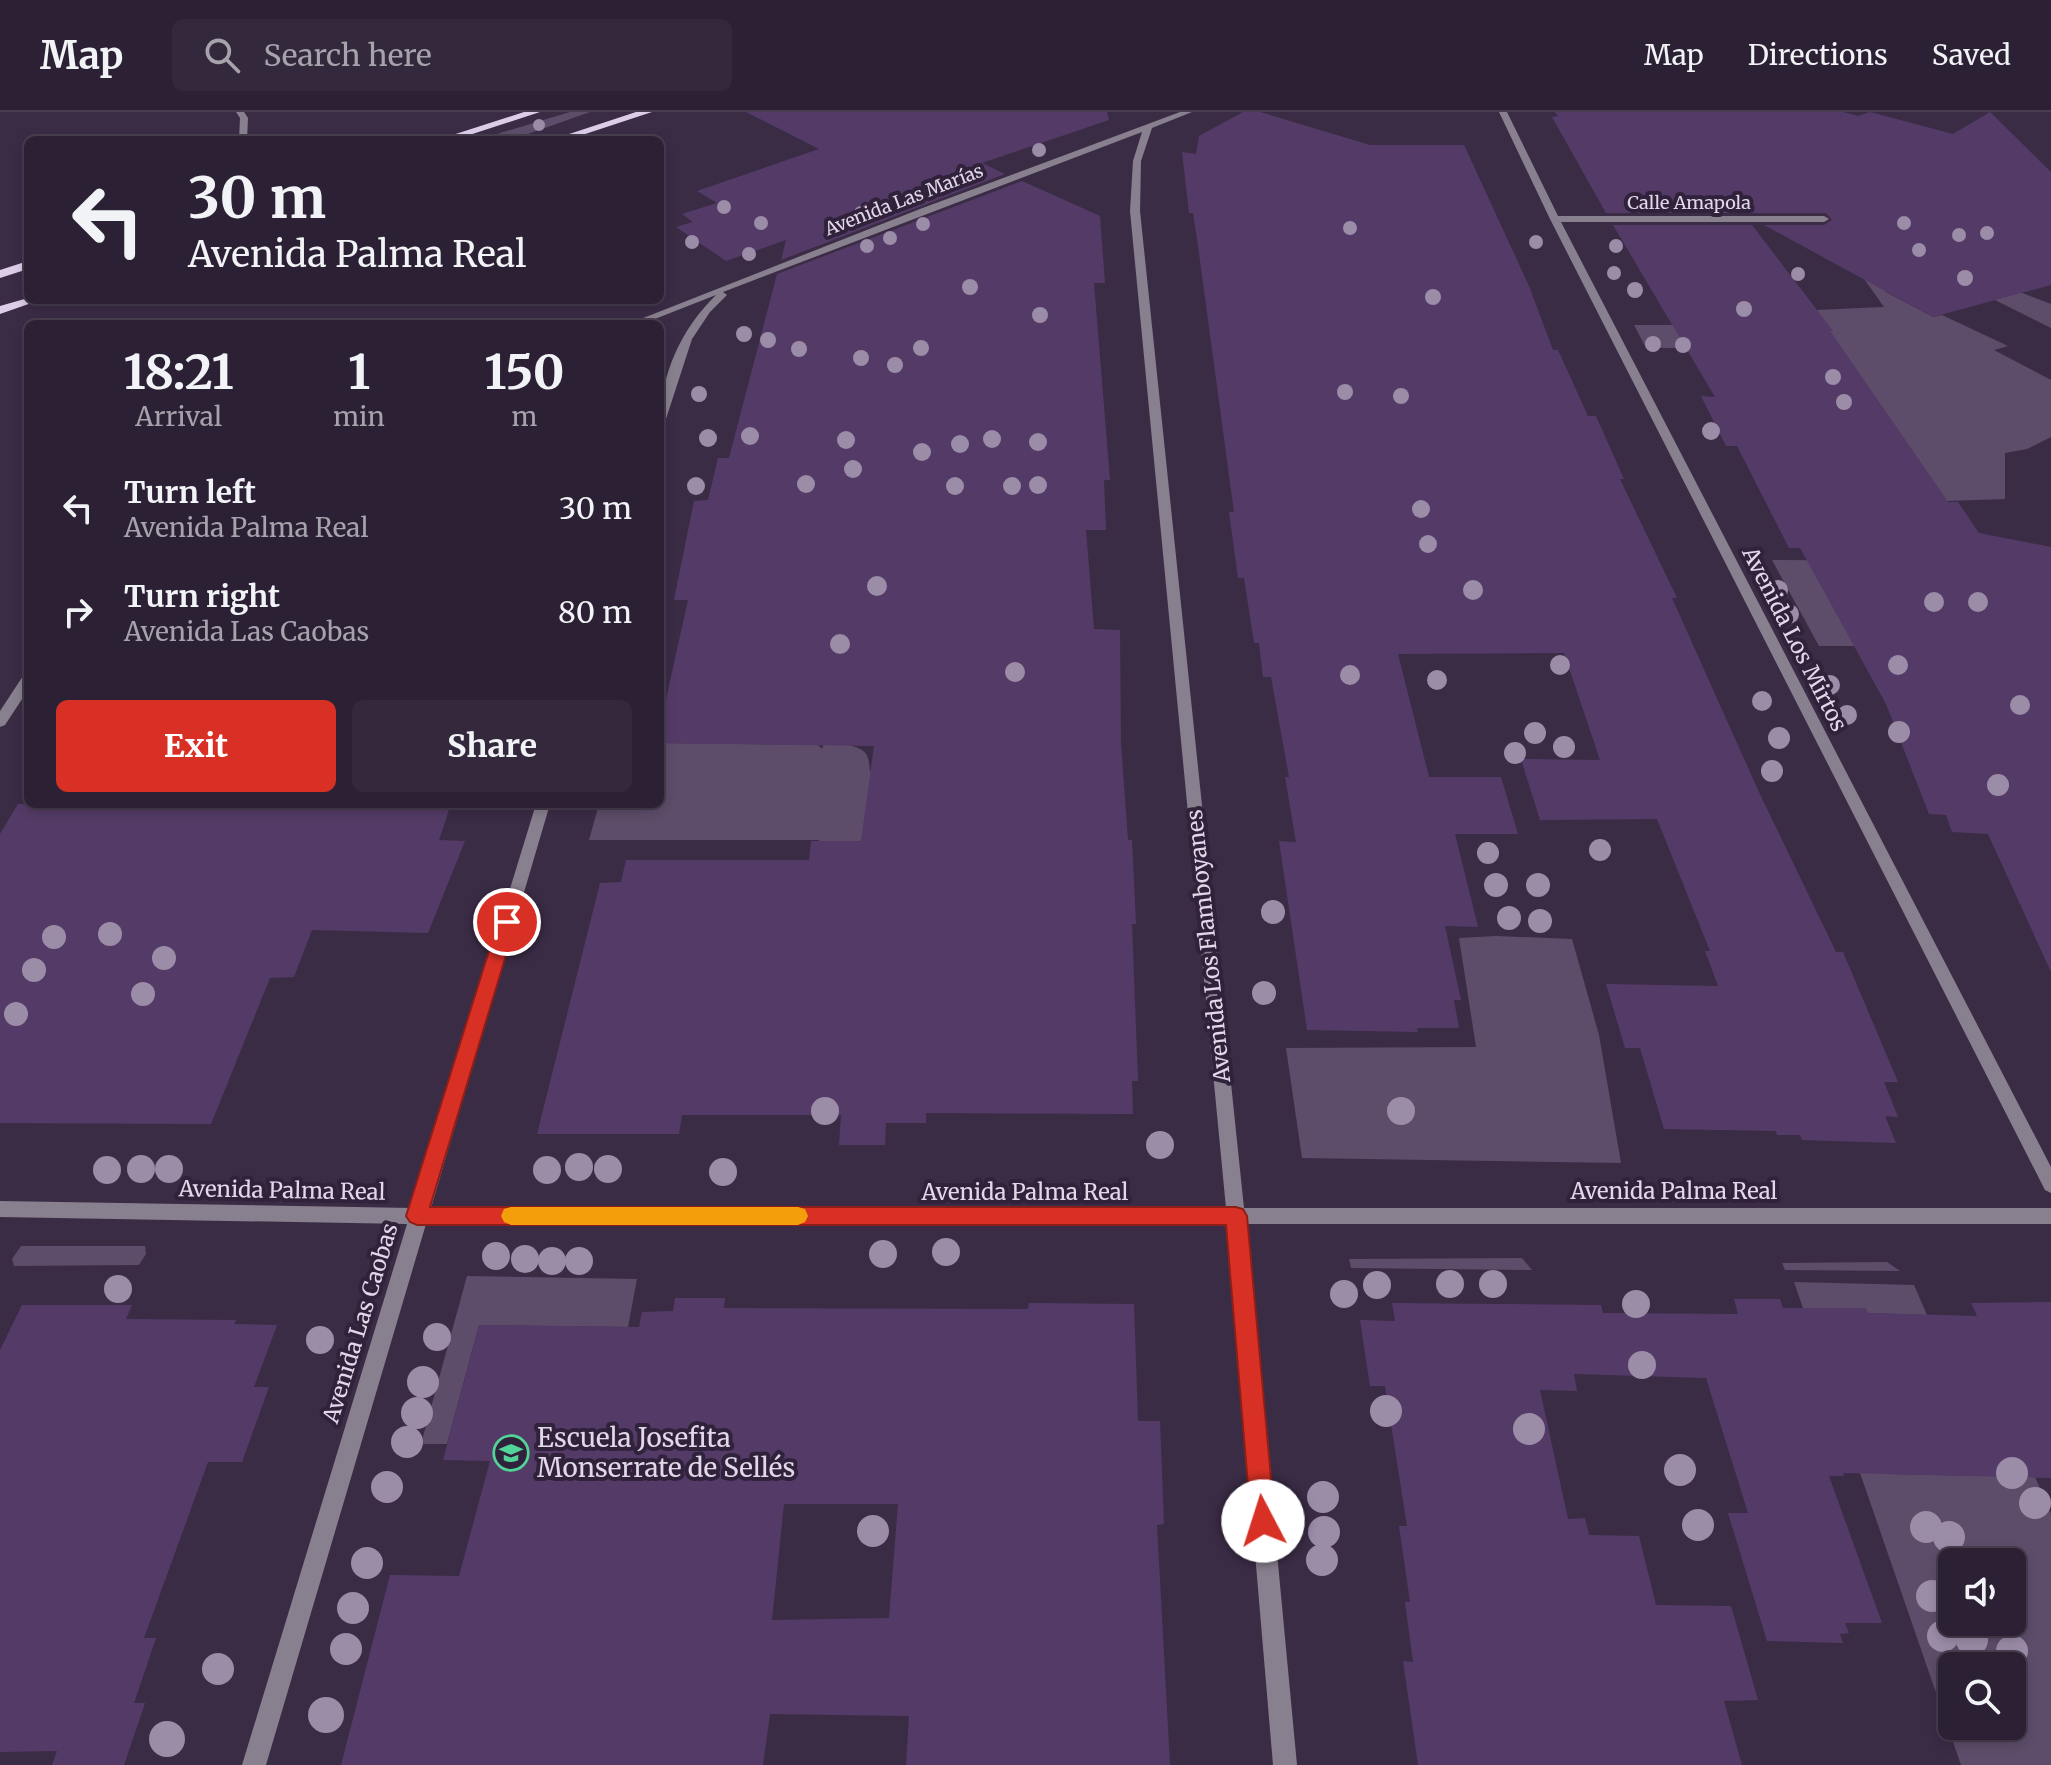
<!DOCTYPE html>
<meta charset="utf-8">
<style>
body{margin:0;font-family:Merriweather,serif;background:#34293c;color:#f1f3f6;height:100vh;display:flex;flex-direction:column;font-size:30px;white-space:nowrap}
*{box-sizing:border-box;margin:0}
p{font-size:26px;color:#a6a3ac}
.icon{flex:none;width:44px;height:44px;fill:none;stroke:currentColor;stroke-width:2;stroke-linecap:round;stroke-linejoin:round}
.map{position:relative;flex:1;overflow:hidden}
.panel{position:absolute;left:24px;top:208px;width:640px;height:488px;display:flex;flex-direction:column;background:#2c2134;border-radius:12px;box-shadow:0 4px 12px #0003,0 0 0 2px #483e4f}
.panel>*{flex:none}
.hud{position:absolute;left:24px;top:24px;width:640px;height:168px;border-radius:12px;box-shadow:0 4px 12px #0003,0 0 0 2px #483e4f;background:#2c2134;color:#f1f3f6;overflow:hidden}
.controls{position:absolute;left:1938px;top:1436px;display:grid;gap:16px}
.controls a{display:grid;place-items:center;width:88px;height:88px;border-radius:12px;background:#2c2134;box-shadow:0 4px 12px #0003,0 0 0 2px #483e4f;font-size:40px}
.pin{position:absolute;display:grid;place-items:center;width:68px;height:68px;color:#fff;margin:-34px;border:4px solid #fff;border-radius:50%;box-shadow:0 2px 8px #0007}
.me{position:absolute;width:88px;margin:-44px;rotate:355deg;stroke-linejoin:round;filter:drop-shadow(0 0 6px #0008)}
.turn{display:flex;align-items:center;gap:28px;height:168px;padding:0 32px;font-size:36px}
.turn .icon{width:104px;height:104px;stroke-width:2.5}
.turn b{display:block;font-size:56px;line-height:68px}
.eta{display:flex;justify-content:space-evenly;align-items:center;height:136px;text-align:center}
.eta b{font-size:48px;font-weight:700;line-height:56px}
.cta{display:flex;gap:16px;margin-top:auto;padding:16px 32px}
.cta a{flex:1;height:92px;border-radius:12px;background:#d93025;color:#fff;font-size:32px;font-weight:700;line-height:92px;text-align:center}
.cta a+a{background:#34293c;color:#f1f3f6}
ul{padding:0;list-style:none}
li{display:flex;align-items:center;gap:24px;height:104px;padding:0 32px}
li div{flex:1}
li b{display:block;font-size:30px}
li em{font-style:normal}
header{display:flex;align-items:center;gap:48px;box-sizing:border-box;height:112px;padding:0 40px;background:#2c2134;border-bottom:2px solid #483e4f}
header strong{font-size:38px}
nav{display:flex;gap:44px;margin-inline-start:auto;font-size:28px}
.search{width:560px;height:72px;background:#34293c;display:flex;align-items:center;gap:20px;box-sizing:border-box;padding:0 28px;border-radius:12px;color:#a6a3ac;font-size:30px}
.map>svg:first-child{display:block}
</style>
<header>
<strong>Map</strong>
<div class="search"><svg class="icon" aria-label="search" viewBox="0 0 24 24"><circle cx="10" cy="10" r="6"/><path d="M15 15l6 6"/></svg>Search here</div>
<nav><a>Map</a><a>Directions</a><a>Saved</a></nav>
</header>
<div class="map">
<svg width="2051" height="1653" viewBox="0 0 2051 1653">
<rect width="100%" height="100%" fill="#3b2c46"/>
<g fill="#5d4d6a" fill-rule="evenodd">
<polygon points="570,0 590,0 511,28 477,28"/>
<polygon points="1838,130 1860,145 1886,180 1933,205 1942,203 2008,234 1994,238 2051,268 2051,325 2027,337 2005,341 2005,387 1947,389 1815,198 1884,195"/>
<polygon points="2017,179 2051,192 2051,216 1993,187"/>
<polygon points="1634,213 1673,213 1691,236 1646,236"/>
<polygon points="1772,448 1948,449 1911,534 1819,534"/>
<path d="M827 623 850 629 852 634C869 639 868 644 870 659L877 660 860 734 827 732 818 728H589L599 692H660V631L818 633 822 637Z"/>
<polygon points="1496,824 1572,827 1599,923 1621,1051 1302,1046 1286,936 1476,935 1459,826"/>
<polygon points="21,1134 145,1134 146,1142 139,1153 14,1154 12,1147"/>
<polygon points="1522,1146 1532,1158 1351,1156 1349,1147"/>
<polygon points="1887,1150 1900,1159 1785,1158 1782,1151"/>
<polygon points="467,1164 637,1167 628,1215 479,1213 447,1332 421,1332"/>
<path d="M1794 1170 1914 1173 1927 1203 1868 1201 1865 1196H1816L1887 1362 1986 1364 2022 1335 2051 1402V1653H1961ZM1952 1450H2012V1510H1952ZM1952 1554H2012V1614H1952Z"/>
</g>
<g fill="#543b67" fill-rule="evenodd">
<polygon points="746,0 1107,0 1109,8 982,51 1005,62 781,148 786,128 726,149 676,115 693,110 682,102 717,91 697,79 819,37"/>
<polygon points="1243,0 1260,0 1370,33 1464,33 1529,174 1553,238 1558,238 1588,304 1596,304 1624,367 1620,367 1677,486 1672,486 1758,678 1836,840 1843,840 1898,970 1884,970 1898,1005 1885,1004 1896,1031 1802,1028 1800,1023 1777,1023 1776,1019 1664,1017 1640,936 1625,936 1606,872 1718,874 1705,839 1710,839 1657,707 1540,708 1521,647 1600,648 1564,541 1398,542 1429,665 1501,665 1518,722 1455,722 1478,815 1445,814 1461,888 1454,888 1459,916 1417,916 1418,920 1307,918 1279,729 1296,730 1285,665 1289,665 1271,565 1263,565 1259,531 1254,531 1244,466 1238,466 1229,400 1234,400 1198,134 1193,101 1189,101 1182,40 1196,42 1199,24"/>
<polygon points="1555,0 1843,0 1858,4 1870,0 1953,22 1990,0 2051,60 2051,173 1933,205 1764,113 1824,113 1832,108 1826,101 1606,101 1552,5 1558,4"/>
<polygon points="1022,69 1100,104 1105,171 1094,171 1110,368 1104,368 1106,418 1086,418 1094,517 1120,518 1121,632 1128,728 1132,728 1136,812 1132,812 1138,969 1132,969 1133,1002 926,1001 926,1011 886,1011 885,1033 839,1033 841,1003 682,1003 679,1022 537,1022 600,771 621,770 626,748 809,748 811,729 861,729 874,634 660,631 660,614 688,488 674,488 694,389 708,388 718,346 729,346 777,162"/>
<polygon points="1613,113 1752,113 1833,219 1830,219 1948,390 1958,390 1979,421 2051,435 2051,860 1988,722 1952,720 1946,703 1929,702 1886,592 1800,436 1789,436 1737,334 1726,334 1701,284 1715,285"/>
<polygon points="18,692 451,692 439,728 465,729 428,821 312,818 294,865 270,866 211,1012 0,1011 0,722"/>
<path d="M675 1186H725L724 1196 1028 1197 1029 1191 1134 1192 1138 1309H1160L1164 1412 1157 1413 1170 1653H906L909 1604 770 1602 763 1653H341L390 1463 459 1464 490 1349 443 1348 479 1213 639 1215 642 1200 673 1199ZM784 1392H898L889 1506 772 1508Z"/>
<polygon points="1734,1187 1780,1187 1783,1196 1865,1196 1868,1201 1977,1204 1971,1191 2051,1190 2051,1366 1843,1361 1844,1364 1829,1364 1882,1511 1845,1511 1849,1521 1840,1522 1843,1531 1767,1529 1728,1401 1748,1401 1706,1266 1574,1262 1577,1279 1540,1278 1568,1407 1585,1406 1589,1423 1639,1424 1656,1493 1731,1494 1758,1588 1724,1589 1742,1653 1418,1653 1403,1549 1413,1550 1405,1490 1410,1490 1399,1414 1407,1414 1385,1274 1370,1274 1360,1208 1395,1209 1392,1191 1601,1193 1603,1201 1738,1202"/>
<polygon points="22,1193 132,1193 126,1207 236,1208 234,1212 277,1213 254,1275 269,1275 242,1350 208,1350 144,1526 156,1526 134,1591 145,1591 124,1653 52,1653 57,1639 0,1640 0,1238"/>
</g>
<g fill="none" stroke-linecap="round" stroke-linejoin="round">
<polygon fill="#88808e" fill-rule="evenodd" points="236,0 244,0 248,6 247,28 239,28 240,6"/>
<g fill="#88808e" fill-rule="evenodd">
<path d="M1180 0H1192L1152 16 1141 49 1140 99 1244 1096H2051V1112H1246L1297 1653H1273L1227 1112H426L266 1653H242L407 1112 0 1105V1089L412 1096 536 692H550L431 1096H1226L1130 99 1133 49 1142 20 723 180 727 183 710 200 692 227 664 313 660 314C660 264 680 218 716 183L642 212H628L920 97Z"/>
<polygon points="1499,0 1507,0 1558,104 1824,104 1829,107 1824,110 1561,110 2051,1055 2051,1081 2045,1078 1550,107"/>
<polygon points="28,563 28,578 5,613 0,615 0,599 23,564"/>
</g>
<g fill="#ddcde9" fill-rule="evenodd">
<polygon points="524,0 540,0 454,28 437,28"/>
<polygon points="636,0 652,0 567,28 551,28"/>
<polygon points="28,149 28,157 0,166 0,158"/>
<polygon points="28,186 40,188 0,202 0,194"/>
</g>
</g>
<g fill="#9b8ca7">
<circle cx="539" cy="13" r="6"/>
<circle cx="1039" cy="38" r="7"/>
<circle cx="724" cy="95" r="7"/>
<circle cx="861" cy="101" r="7"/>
<circle cx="761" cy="111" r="7"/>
<circle cx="1904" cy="111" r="7"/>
<circle cx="923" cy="112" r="7"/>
<circle cx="1350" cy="116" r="7"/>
<circle cx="1987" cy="121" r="7"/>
<circle cx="1959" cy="123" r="7"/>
<circle cx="890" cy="126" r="7"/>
<circle cx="692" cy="130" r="7"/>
<circle cx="1536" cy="130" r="7"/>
<circle cx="867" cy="134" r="7"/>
<circle cx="1616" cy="134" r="7"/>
<circle cx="1919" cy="138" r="7"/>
<circle cx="749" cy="142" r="7"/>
<circle cx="1614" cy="161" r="7"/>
<circle cx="1798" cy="162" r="7"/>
<circle cx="1965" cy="166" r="8"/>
<circle cx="970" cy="175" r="8"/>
<circle cx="1635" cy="178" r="8"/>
<circle cx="1433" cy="185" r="8"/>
<circle cx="1744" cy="197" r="8"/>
<circle cx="1040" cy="203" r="8"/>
<circle cx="744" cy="222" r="8"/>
<circle cx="768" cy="228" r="8"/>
<circle cx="1653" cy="232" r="8"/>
<circle cx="1683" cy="233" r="8"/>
<circle cx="921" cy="236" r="8"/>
<circle cx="799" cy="237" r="8"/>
<circle cx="861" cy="246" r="8"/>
<circle cx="895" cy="253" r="8"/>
<circle cx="1833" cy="265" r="8"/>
<circle cx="1345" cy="280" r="8"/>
<circle cx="699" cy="282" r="8"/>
<circle cx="1401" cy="284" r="8"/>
<circle cx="1844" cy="290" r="8"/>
<circle cx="1711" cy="319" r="9"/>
<circle cx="750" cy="324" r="9"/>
<circle cx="708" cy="326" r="9"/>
<circle cx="992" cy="327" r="9"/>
<circle cx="846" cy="328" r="9"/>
<circle cx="1038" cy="330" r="9"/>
<circle cx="960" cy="332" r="9"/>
<circle cx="922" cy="340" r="9"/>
<circle cx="853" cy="357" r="9"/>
<circle cx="806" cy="372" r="9"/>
<circle cx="1038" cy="373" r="9"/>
<circle cx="696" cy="374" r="9"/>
<circle cx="955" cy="374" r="9"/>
<circle cx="1012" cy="374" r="9"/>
<circle cx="1421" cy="397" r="9"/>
<circle cx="1428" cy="432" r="9"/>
<circle cx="877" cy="474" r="10"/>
<circle cx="1473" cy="478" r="10"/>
<circle cx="1778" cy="478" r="10"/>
<circle cx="1934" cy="490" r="10"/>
<circle cx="1978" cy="490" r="10"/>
<circle cx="1789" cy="502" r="10"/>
<circle cx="840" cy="532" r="10"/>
<circle cx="1560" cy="553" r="10"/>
<circle cx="1898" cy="553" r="10"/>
<circle cx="1015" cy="560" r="10"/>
<circle cx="1350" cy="563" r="10"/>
<circle cx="1437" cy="568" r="10"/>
<circle cx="1830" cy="573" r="10"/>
<circle cx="1762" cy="589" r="10"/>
<circle cx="2020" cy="593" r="10"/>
<circle cx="1847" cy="603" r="10"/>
<circle cx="1899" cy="620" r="11"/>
<circle cx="1535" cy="621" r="11"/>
<circle cx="1779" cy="626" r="11"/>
<circle cx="1564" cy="635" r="11"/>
<circle cx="1515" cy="641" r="11"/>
<circle cx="1772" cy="659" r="11"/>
<circle cx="1998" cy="673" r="11"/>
<circle cx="1600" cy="738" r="11"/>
<circle cx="1488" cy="741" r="11"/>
<circle cx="1496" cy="773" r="12"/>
<circle cx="1538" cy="773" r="12"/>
<circle cx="1273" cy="800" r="12"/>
<circle cx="1509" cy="806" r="12"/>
<circle cx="1540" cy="809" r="12"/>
<circle cx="110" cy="822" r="12"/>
<circle cx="54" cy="825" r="12"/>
<circle cx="164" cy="846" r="12"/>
<circle cx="34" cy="858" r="12"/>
<circle cx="1264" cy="881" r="12"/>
<circle cx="143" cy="882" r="12"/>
<circle cx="16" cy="902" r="12"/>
<circle cx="825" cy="999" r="14"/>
<circle cx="1401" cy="999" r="14"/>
<circle cx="1160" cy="1033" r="14"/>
<circle cx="579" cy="1055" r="14"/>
<circle cx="141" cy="1057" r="14"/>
<circle cx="169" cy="1057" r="14"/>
<circle cx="608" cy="1057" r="14"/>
<circle cx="107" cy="1058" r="14"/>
<circle cx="547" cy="1058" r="14"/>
<circle cx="723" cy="1060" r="14"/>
<circle cx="946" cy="1140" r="14"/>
<circle cx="883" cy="1142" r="14"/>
<circle cx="496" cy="1144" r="14"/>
<circle cx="525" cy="1147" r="14"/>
<circle cx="552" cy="1149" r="14"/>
<circle cx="579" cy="1149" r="14"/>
<circle cx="1450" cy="1172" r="14"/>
<circle cx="1493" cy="1172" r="14"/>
<circle cx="1377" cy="1173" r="14"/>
<circle cx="118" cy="1177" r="14"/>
<circle cx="1344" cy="1182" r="14"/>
<circle cx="1636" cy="1192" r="14"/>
<circle cx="437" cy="1225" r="14"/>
<circle cx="320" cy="1228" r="14"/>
<circle cx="1642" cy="1253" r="14"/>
<circle cx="423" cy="1270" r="16"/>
<circle cx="1386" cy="1299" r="16"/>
<circle cx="417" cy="1301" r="16"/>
<circle cx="1529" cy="1317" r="16"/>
<circle cx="407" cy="1330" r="16"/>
<circle cx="1680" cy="1358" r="16"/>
<circle cx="2012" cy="1361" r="16"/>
<circle cx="387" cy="1375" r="16"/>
<circle cx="1323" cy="1385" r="16"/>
<circle cx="2035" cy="1391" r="16"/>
<circle cx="1698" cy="1413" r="16"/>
<circle cx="1926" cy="1415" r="16"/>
<circle cx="873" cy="1419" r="16"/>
<circle cx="1324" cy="1420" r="16"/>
<circle cx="1949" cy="1425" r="16"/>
<circle cx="1322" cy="1448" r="16"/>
<circle cx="367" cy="1451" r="16"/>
<circle cx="1932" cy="1484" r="16"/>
<circle cx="353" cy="1496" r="16"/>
<circle cx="1943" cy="1524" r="16"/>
<circle cx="1972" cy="1528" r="16"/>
<circle cx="346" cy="1537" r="16"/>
<circle cx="2012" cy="1539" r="16"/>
<circle cx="218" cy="1557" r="16"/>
<circle cx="326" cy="1603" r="18"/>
<circle cx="167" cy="1627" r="18"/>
</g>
<polygon fill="#d93025" stroke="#8d1f18" stroke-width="2" points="507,803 516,810 430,1095 1236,1095 1243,1097 1247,1104 1275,1409 1272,1417 1263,1421 1255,1417 1251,1409 1226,1113 417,1113 410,1110 406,1104 498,810"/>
<polygon fill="#f59e0b" points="511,1095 798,1095 805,1097 808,1104 805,1110 798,1113 511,1113 504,1110 501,1104 504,1097"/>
<defs>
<symbol id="school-ring" viewBox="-11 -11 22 22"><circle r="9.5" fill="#31223c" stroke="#52d397" stroke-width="1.5"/><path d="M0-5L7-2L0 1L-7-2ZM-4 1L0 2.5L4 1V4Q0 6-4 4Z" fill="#52d397"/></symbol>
</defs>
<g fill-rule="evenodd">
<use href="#school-ring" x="491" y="1321" width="40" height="40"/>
</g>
<g text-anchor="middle" stroke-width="8" stroke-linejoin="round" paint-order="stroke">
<g font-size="18" fill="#e1d8e9" stroke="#31223c">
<text transform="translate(904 88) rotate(-21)" y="6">Avenida Las Marías</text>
<text x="1689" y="97">Calle Amapola</text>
</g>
<g font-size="22" fill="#e1d8e9" stroke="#31223c">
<text transform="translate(1795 527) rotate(63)" y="8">Avenida Los Mirtos</text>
<text transform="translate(1208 834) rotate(-96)" y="8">Avenida Los Flamboyanes</text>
<text transform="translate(282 1078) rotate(1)" y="8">Avenida Palma Real</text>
<text x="1674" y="1087">Avenida Palma Real</text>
<text x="1025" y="1088">Avenida Palma Real</text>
<text transform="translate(360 1211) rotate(-73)" y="8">Avenida Las Caobas</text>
</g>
<g font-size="26" fill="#e1d8e9" stroke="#31223c" text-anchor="start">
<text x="537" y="1335">Escuela Josefita<tspan x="537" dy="30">Monserrate de Sellés</tspan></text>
</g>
</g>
</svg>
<div class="controls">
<a><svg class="icon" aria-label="sound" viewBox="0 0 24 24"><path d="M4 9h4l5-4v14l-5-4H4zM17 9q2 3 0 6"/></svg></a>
<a><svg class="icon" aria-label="search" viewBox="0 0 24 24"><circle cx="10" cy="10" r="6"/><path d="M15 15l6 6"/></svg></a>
</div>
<div class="pin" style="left:507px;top:810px;background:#d93025"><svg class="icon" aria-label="arrive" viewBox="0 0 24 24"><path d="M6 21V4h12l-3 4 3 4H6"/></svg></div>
<svg class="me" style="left:1263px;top:1409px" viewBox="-20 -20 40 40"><circle r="19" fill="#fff"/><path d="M0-13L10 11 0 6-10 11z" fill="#d93025"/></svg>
<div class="hud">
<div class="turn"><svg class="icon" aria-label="left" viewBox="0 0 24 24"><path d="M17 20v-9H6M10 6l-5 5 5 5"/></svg><div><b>30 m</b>Avenida Palma Real</div></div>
</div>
<section class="panel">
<div class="eta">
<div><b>18:21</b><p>Arrival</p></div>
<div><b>1</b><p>min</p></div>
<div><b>150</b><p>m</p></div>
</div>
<ul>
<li><svg class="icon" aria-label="left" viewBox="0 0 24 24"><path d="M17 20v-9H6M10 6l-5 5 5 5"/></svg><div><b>Turn left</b><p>Avenida Palma Real</p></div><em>30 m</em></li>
<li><svg class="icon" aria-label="right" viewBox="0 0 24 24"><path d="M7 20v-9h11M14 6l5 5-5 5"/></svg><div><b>Turn right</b><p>Avenida Las Caobas</p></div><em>80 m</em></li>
</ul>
<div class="cta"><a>Exit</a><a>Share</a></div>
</section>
</div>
